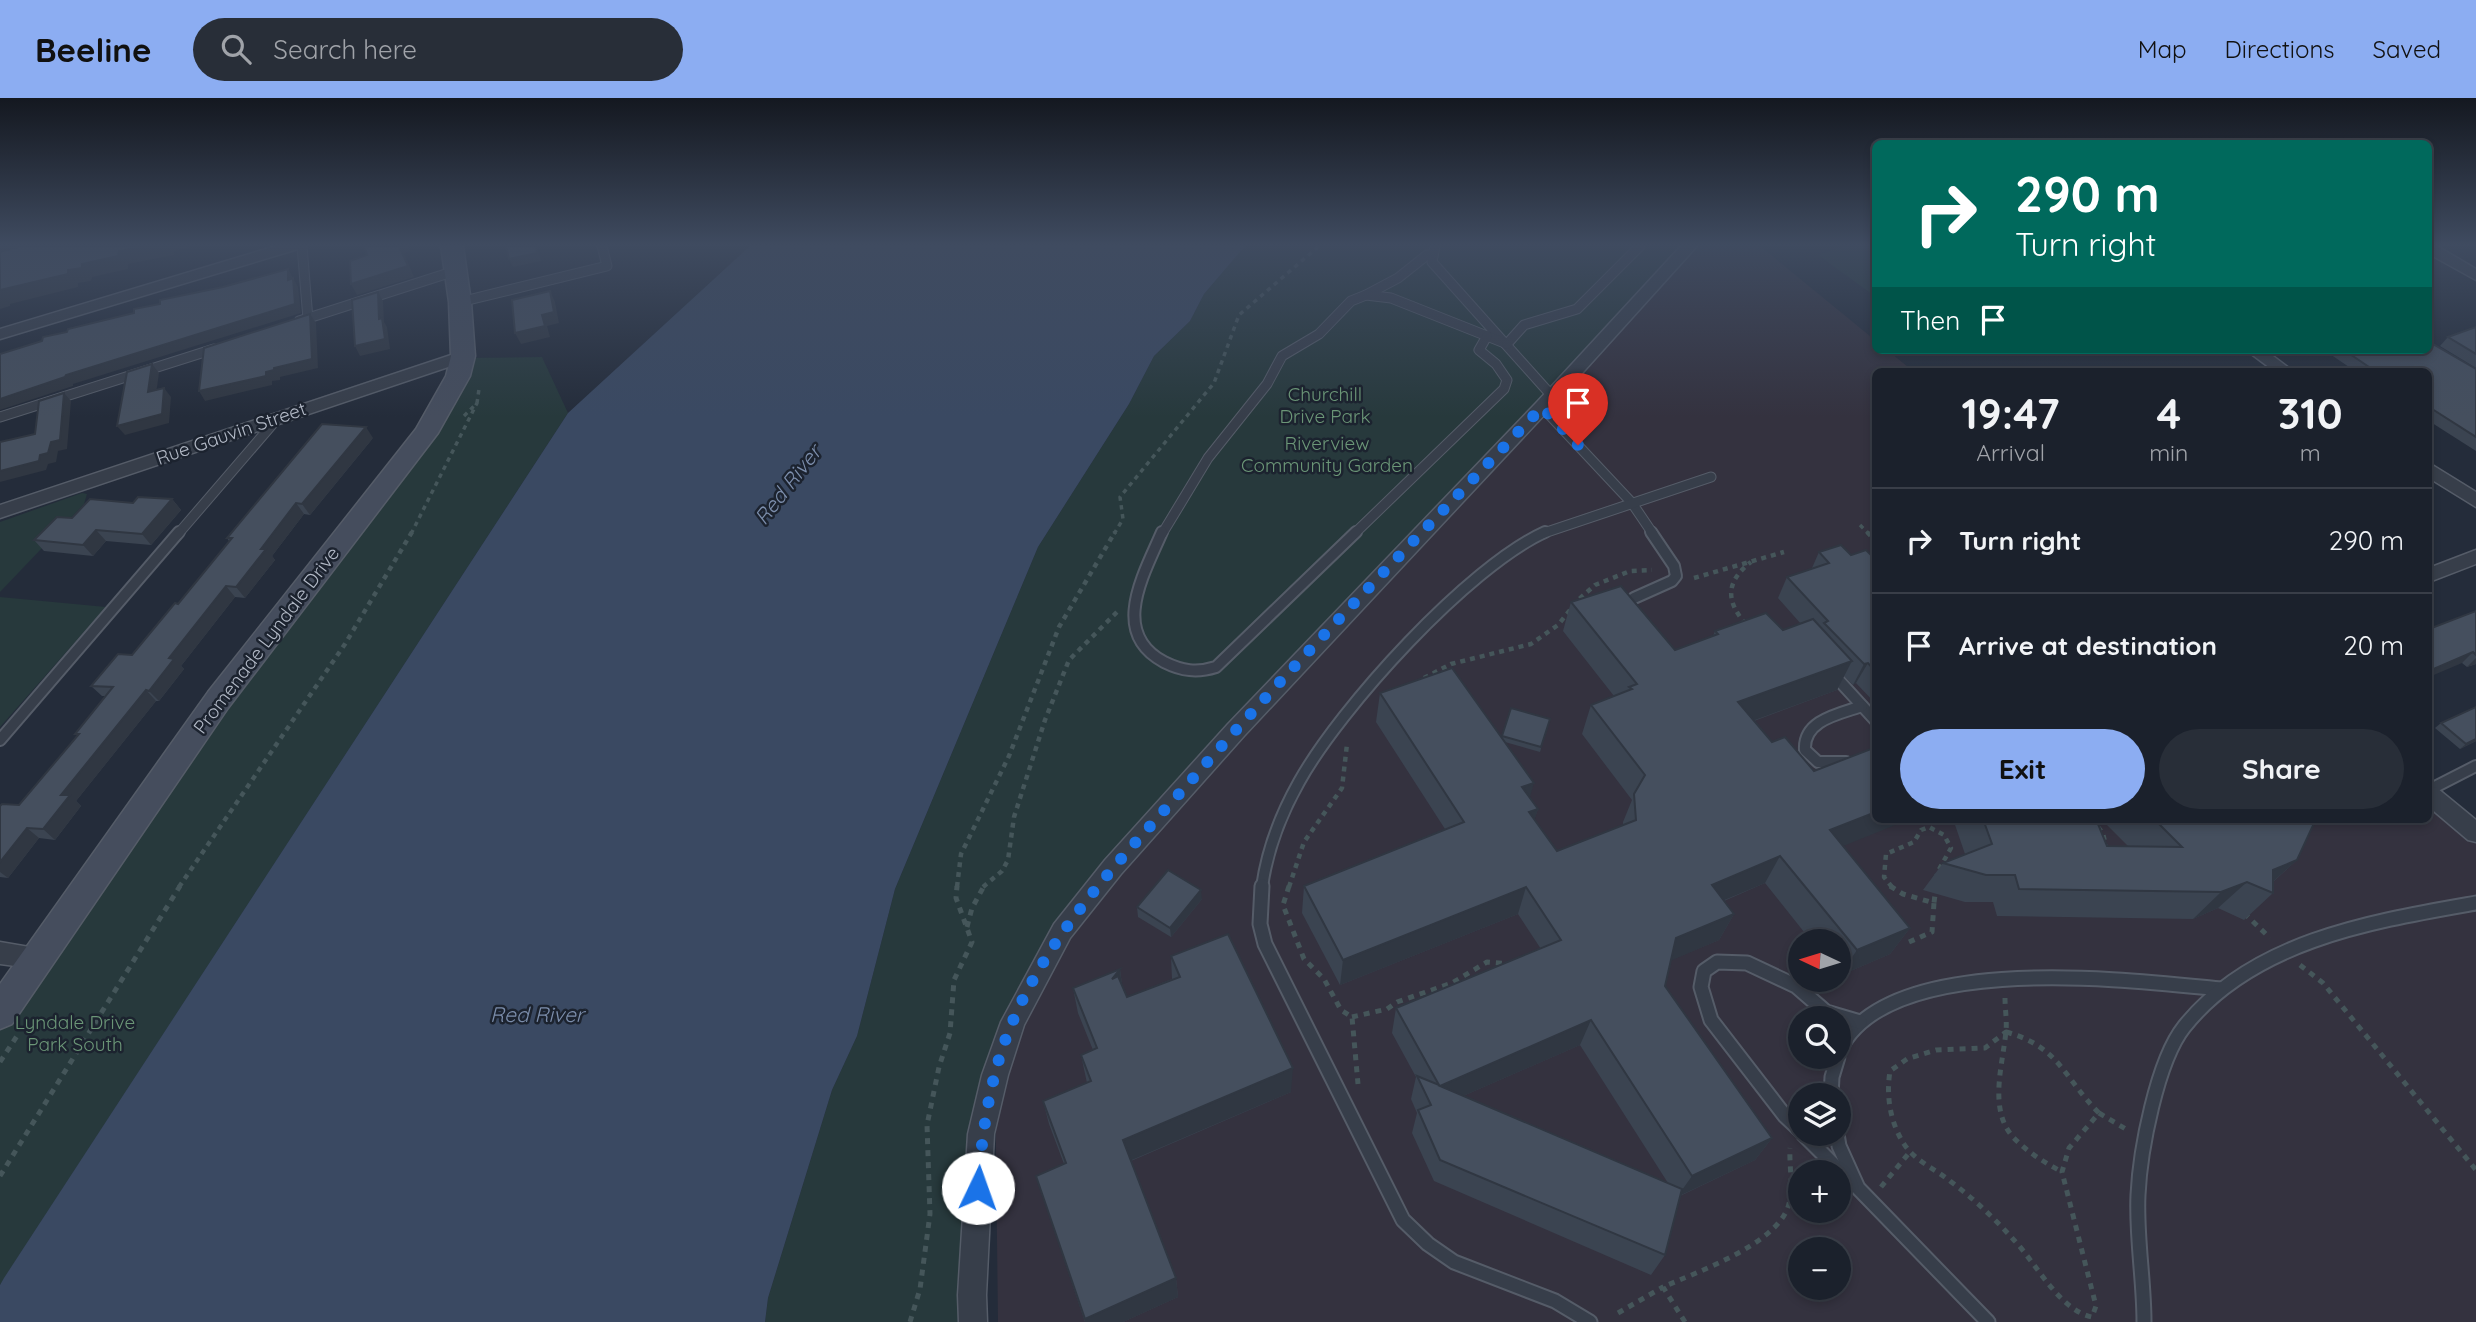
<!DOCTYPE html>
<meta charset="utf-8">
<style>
body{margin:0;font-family:Quicksand,sans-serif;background:#282e38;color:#f1f3f6;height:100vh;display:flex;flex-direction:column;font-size:26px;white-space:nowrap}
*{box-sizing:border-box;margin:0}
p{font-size:23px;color:#a0a3a9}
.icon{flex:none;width:38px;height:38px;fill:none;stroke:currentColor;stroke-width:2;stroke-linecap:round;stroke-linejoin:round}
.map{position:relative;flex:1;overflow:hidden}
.drawer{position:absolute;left:1872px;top:270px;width:560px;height:455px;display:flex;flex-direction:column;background:#1b212c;border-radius:10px;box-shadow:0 4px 10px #0003,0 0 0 2px #393e48}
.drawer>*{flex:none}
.banner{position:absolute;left:1872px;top:42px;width:560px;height:214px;border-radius:10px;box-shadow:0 4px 10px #0003,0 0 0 2px #393e48;background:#00695c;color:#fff;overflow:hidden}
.needle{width:46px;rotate:274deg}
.buttons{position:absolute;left:1788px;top:831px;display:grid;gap:14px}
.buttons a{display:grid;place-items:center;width:63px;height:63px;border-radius:50%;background:#1b212c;box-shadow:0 4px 10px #0003,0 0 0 2px #393e48;font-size:35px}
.pin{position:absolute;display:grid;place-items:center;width:60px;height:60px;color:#fff;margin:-72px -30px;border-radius:50% 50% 50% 0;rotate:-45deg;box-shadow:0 0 7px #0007}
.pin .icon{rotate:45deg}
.me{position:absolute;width:77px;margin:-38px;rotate:3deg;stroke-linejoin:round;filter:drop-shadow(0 0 5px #0008)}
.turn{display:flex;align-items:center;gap:24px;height:147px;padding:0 28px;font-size:32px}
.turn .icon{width:91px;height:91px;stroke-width:2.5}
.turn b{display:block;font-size:49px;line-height:60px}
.then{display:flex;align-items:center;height:66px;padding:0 28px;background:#0003;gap:14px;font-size:26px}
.eta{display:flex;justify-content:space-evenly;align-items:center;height:119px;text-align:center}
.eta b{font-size:42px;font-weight:700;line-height:49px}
.action{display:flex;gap:14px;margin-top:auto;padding:14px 28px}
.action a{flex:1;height:80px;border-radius:42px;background:#8cadf2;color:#111;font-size:28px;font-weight:700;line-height:80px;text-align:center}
.action a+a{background:#282e38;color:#f1f3f6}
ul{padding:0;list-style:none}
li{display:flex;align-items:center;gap:21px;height:105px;padding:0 28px;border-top:2px solid #393e48}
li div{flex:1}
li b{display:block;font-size:26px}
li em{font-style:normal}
header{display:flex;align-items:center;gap:42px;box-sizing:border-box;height:98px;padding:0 35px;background:#8cadf2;color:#111}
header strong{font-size:33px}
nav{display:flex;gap:38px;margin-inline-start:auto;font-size:24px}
.search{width:490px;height:63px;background:#282e38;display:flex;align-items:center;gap:18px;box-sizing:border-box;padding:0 24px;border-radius:38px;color:#a0a3a9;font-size:26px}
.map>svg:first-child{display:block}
</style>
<header>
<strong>Beeline</strong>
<div class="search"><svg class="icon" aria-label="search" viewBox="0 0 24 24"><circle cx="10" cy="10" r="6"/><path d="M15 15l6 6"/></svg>Search here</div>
<nav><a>Map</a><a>Directions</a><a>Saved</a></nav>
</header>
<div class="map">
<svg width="2476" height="1224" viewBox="0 0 2476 1224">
<rect width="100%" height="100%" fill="#242c3a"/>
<path fill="#34323f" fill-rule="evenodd" d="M1689 148H1760L1876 243V252H1887L1913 273H1876V721H2429V696L2476 735V1224H998L995 977 1062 833ZM1801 844H1839V882H1801ZM1801 920H1839V959H1801ZM1801 998H1839V1036H1801ZM1801 1074H1839V1113H1801ZM1801 1152H1839V1190H1801Z"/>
<g fill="#27393c">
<polygon points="1245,148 1689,148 1062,833 995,977 973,1224 765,1224 768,1200 832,992 857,938 895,791 1038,449 1129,306 1154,258 1190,223 1204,196"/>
<polygon points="1844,148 1876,148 1876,199 1818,157"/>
<polygon points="542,259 568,315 0,1187 0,915 426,335 460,260"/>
<polygon points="82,395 87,396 84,406 0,494 0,424"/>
<polygon points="0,499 106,509 0,629"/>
</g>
<polygon fill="#3a4962" points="750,148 1245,148 1204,196 1190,223 1154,258 1129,306 1038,449 895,791 857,938 832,992 768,1200 765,1224 0,1224 0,1187 4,1180 568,315"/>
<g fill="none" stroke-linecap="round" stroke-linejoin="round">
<defs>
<g id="lane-far2">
<polyline points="302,148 308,221"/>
<polyline points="1435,148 1432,164 1552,298"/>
<polyline points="1366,197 1398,180 1427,157 1432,157"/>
<polyline points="460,204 607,168 602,148"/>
<polyline points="299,223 455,173"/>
<polyline points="1487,238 1507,246"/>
<polyline points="1507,246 1524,227 1577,211 1640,148"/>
<polyline points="1542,309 1632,405 1653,436"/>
<polyline points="0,319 214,251"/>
<polyline points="178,436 277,321"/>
<polyline points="1162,436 1208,360 1267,286 1282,258 1319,236 1351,203 1366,197 1391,200 1487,238"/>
<polyline points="1354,436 1504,291 1507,282 1496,266 1479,252 1487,238"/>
<polyline points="1541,436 1711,379"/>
</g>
<g id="lane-far1">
<path d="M1162 434C1144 476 1109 535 1164 564 1182 573 1197 575 1216 569L1356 434"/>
<polyline points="1634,500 1672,483 1676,478 1674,468 1651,434"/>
<polyline points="1833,576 1876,623"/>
<polyline points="0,642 179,434"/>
<path d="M1846 664H1818L1805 652C1803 622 1839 616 1862 608"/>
<polyline points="2429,692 2476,668"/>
<path d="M1262 789C1267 753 1281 716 1299 684 1340 610 1468 469 1545 434"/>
</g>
<g id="lane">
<polyline points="1262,788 1260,826 1265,846 1403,1122 1428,1146 1454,1164 1555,1203 1590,1224"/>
<path d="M1839 953C1887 852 2129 882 2221 891"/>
<polyline points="1831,998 1832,979 1838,959"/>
<polyline points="1801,1033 1785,1018 1711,922 1701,889 1704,873 1717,864 1747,865 1796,888 1826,914 1860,924"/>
<polyline points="1803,1036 1853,1086"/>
<polyline points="1837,1036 1839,1048 1858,1090 1988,1224"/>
<path d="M2144 1224C2144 1181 2136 1139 2138 1097 2140 1053 2157 963 2184 929 2253 842 2374 823 2476 805"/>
</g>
<g id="street">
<polygon points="276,148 301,148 298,151 0,241 0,231"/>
<polygon points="1681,148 1697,148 1548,313 1244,638 1121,776 1070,840 1024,927 1008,977 994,1036 986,1197 987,1224 959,1224 958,1197 968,1036 982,977 1001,924 1054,826 1105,762 1228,626 1536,305"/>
<polygon points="2429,148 2437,148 2476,171 2476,182 2429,156"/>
<polygon points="2246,252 2265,252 2293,273 2274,273"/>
<polygon points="463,253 471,258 469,262 0,420 0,407"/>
<polygon points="2429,365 2476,394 2476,409 2429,380"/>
<polygon points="2476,452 2476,466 2429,484 2429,470"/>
<polygon points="2429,687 2437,690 2476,722 2476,744 2468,742 2429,709"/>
<polygon points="0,844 47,852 50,860 47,868 38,871 0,866"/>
</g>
<polygon id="secondary" points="441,148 463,148 471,204 475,258 470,278 438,335 228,610 12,926 0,931 0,886 208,594 416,331 446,278 451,258 449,204"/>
</defs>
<use href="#lane-far2" stroke="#555c68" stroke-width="11"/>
<use href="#lane-far1" stroke="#555c68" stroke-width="14"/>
<use href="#lane" stroke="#555c68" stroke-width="17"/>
<use href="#street" stroke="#555c68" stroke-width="3"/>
<use href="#secondary" stroke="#555c68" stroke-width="3"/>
<g stroke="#45565a" stroke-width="3.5" stroke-dasharray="4.5 4.5" stroke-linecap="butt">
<polyline points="464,318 477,305 479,291"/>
<polyline points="1860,427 1869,436"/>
<polyline points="411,436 477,305"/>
<polyline points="1114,436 1123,421 1120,399 1214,285 1239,217 1319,148"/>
</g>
<g stroke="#45565a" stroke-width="4.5" stroke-dasharray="5 5" stroke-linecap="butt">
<polyline points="1867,434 1876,443"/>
<polyline points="1694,480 1784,454"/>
<path d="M1746 526C1725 503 1726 483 1751 464"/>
<polyline points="1424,580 1451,566 1531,546 1558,527 1578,502 1595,487 1630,473 1652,472"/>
<polyline points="2098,729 2103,735 2106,749"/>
<polyline points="179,789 345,546 412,434"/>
<polyline points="957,789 961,756 1009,658 1059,529 1115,434"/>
<polyline points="983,789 1002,773 1008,762 1014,719 1045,622 1069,562 1117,514"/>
<polyline points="1289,789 1304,744 1342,690 1347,646"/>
<polyline points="1892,789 1884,779 1886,756 1914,744 1921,732 1929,729 1944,737 1951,750 1937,775 1936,789"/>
</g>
<g stroke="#45565a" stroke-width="5" stroke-dasharray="6 6" stroke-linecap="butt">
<polyline points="1289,788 1283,807 1304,861 1324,881 1341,912 1352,919 1358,986"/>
<polyline points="1890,788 1903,796 1934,805 1936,788"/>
<polyline points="2244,815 2270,840"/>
<polyline points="967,829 972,810 984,788"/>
<polyline points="1909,844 1932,834 1934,805"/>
<polyline points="2300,867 2323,885 2476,1072"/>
<path d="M2005 900C2005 911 2007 922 2006 933 2003 966 1988 1011 2013 1039 2027 1054 2044 1064 2062 1074"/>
<polyline points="1352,919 1387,911 1397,904 1452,885 1487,864 1510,866"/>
<path d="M2006 934C2060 949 2063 979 2099 1015L2069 1050 2062 1074 2096 1208 2092 1219C2059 1212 2037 1166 2013 1141 1994 1120 1973 1100 1950 1083 1934 1070 1915 1063 1904 1046 1890 1024 1886 998 1890 973L1907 961 1936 952 1985 950Z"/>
<polyline points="0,964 17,938"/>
<polyline points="2099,1015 2129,1033"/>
<polyline points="0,1078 180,788"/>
<polyline points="1881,1089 1909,1055"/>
<polyline points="1618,1215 1663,1189"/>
<polyline points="910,1224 920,1191 930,1116 927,1027 939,969 950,935 954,882 972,844 956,800 957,788"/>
<path d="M1685 1224 1663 1189C1697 1174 1775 1147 1788 1109 1794 1091 1789 1068 1790 1050"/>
</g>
<use href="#lane-far2" stroke="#373e4a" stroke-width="9"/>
<use href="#lane-far1" stroke="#373e4a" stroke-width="10"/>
<use href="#lane" stroke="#373e4a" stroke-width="13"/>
<use href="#street" fill="#373e4a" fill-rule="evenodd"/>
<use href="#secondary" fill="#454d5d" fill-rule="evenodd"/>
</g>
<g fill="#3b4451" fill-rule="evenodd">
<polygon points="2476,229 2476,270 2440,248 2448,239"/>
<polygon points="2324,252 2429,252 2476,271 2476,353 2429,323 2429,273 2355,273"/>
<polygon points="373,340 310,417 304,416 272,458 275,462 245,500 235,499 181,568 184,571 159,603 156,603 76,703 81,708 55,742 39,740 8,780 0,779 0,708 19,707 78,638 75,636 106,598 102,598 91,588 132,557 178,506 229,443 227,440"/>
<polygon points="172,401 181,412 151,447 106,443 93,458 44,453 34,442 72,420 133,405"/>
<path d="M1819 454 1851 457 1876 462V606L1856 585 1853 587 1844 578 1837 592 1754 623 1843 748 1910 830 1890 856 1839 878V844H1812L1765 785 1724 803 1734 816 1719 842 1671 862 1665 888 1772 1040 1755 1062 1680 1098 1665 1157 1651 1177 1434 1083 1412 1035 1417 1015 1411 1001 1416 979 1392 935 1396 910 1541 851 1518 816 1340 887 1302 815 1304 788 1445 731 1376 624 1380 595 1502 639 1511 610 1550 621 1540 654 1505 644 1530 700 1538 711 1534 722 1557 753 1623 727V724L1632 702 1582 636 1591 607 1614 598 1563 533 1571 504 1675 552 1713 538 1715 533 1783 532 1801 526 1778 500 1787 479 1812 470ZM1580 947 1668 1085 1463 998Z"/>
<polygon points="2476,513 2476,566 2467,569 2462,565"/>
<polygon points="2441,625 2476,643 2460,651 2435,630"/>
<polygon points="1953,721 2096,721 2107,748 2128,748 2101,721 2316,721 2297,762 2273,784 2273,795 2244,822 2218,810 2193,821 1997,818 1993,804 1965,804 1923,792 1943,765 1965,756"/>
<polygon points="1202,801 1171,839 1138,819 1137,809"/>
<polygon points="1171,858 1291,994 1131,1063 1176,1180 1178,1199 1123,1224 1085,1224 1036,1078 1064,1066 1049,1026 1043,1003 1087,985 1081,957 1093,952 1078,915 1073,890 1120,871 1122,887 1127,899 1172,881"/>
</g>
<g fill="#303742">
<polygon points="0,148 26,148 0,156"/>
<polygon points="145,148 195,148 174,153 174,157 128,166 128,171 92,179 91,183 78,185 78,189 10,206 10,208 0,211 0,192 68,172 82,166 119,153"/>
<polygon points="399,148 408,148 410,153 404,155 414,179 357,197 351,186"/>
<polygon points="536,148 537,148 541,163 513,169 509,161"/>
<polygon points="288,171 298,189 301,215 73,286 73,288 0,312 0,301 66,277 288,182"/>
<polygon points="550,193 555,204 559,225 547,228 550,239 521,246 515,235 542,217"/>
<polygon points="378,194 383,203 384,224 387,229 390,251 360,258 355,248 379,221"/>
<polygon points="310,216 316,225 318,270 280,279 280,282 272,283 272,287 205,303 199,293 266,274 274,270"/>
<polygon points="152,266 159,275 155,303 148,294"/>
<polygon points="164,290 171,299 169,325 125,337 117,328"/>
<polygon points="64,295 71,303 67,351 58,353 56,364 48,366 46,372 0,384 0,373 51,344"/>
<polygon points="366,329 373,340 310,417 302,406"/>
<polygon points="172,401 181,412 151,447 142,436"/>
<polygon points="296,405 304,416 272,458 275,462 245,500 236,489 261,451"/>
<polygon points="96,432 106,443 93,458 83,447"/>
<polygon points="226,488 235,499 181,568 184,571 159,603 149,593 169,560"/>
<polygon points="2473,554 2462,565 2429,579 2429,573"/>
<polygon points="2476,560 2476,566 2467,569"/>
<polygon points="1852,563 1837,592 1725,633 1738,604"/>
<polygon points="1868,565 1856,585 1853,587 1864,566"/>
<polygon points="146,592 156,603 76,703 81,708 55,742 43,731 61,697"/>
<polygon points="2476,641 2476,643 2460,651 2466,646"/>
<polygon points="1534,685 1526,713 1522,689"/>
<polygon points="1538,711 1529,739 1529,714"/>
<polygon points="1876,714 1876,721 1910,721 1814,760 1830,732"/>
<polygon points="27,730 39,740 8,780 0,774 0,764"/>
<polygon points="1780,758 1765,785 1698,813 1712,787"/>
<polygon points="2297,762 2267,789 2273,772"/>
<polygon points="2247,784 2218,810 2193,821 2221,794"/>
<polygon points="1526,789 1518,816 1340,887 1343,862"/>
<polygon points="1201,792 1202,801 1171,839 1170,830"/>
<polygon points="1734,816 1719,842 1663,866 1676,840"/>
<polygon points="1910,830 1890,856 1839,878 1857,852"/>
<polygon points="1120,871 1123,897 1112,881"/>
<polygon points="1591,922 1580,947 1433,1011 1440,988"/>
<polygon points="1293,970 1291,994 1127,1064 1123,1042"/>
<polygon points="1772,1040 1755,1062 1677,1099 1692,1078"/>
<polygon points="1176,1180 1178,1199 1123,1224 1085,1224 1085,1221"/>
</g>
<g fill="#454f5e" stroke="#303742" stroke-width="2">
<polygon points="21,148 145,148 119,153 118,158 82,166 82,170 68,172 68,176 0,192 0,154"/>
<polygon points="364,148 399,148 408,168 351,186 350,163 367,157"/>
<polygon points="506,148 536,148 537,155 509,161"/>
<polygon points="288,171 288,182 293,180 295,206 66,277 65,279 0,301 0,256 42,243 43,239 67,234 68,231 134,215 134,211 160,206 160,202 223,189"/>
<polygon points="550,193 554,214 542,217 545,228 515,235 512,202"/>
<polygon points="378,194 379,221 382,220 385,241 355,248 352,202"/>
<polygon points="310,216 312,261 274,270 274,272 266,274 266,278 199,293 204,250"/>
<polygon points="2476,229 2476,256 2448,239"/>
<polygon points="2429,245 2431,245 2476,271 2476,339 2429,309 2429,273 2375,273 2344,252 2429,252"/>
<polygon points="152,266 148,294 164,290 162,316 117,328 127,274"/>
<polygon points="64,295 60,342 51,344 48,355 40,357 39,363 0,373 0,344 35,336 39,303"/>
<polygon points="322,326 366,329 302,406 296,405 261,451 266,451 236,489 226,488 169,560 174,561 149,593 146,592 61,697 70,697 43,731 27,730 0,764 0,708 2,706 19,707 79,636 75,636 113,589 91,588 118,556 132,557 175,505 178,506 232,440 227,440"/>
<polygon points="138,399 172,401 142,436 96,432 83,447 34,442 57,419 72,420 90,401 133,405"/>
<polygon points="1841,447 1851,457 1866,452 1876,462 1876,574 1868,565 1864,566 1824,525 1828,523 1787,479 1829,465 1819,454"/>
<polygon points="1621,488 1675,552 1718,536 1715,533 1766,515 1783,532 1813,521 1852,563 1738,604 1772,644 1785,639 1814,673 1876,649 1876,714 1830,732 1910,830 1857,852 1780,758 1712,787 1734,816 1676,840 1665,888 1772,1040 1692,1078 1591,922 1440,988 1682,1091 1665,1157 1440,1062 1418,1012 1431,1007 1417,978 1439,987 1396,910 1561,842 1526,789 1343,862 1304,788 1464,724 1380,595 1452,570 1534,685 1522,689 1538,711 1529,714 1557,753 1636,722 1634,696 1645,677 1591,607 1632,591 1629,589 1637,586 1571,504"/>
<polygon points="2476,513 2476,557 2473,554 2429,573 2429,531"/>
<polygon points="2476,609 2476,641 2466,646 2441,625"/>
<polygon points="1511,610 1550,621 1541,649 1502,638"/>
<polygon points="1983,721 2096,721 2107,748 2182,749 2154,721 2316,721 2297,762 2273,772 2273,795 2247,784 2221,794 2019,791 2015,777 1986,777 1943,765 1992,746"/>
<polygon points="1168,772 1201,792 1170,830 1137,809"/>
<polygon points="1228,836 1293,970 1123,1042 1176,1180 1085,1221 1036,1078 1066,1065 1043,1003 1091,983 1081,957 1097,950 1073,890 1120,871 1112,881 1118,878 1127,899 1180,879 1171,858"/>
</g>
<linearGradient id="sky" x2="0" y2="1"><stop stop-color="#141820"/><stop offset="0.46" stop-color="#3f4b60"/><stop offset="1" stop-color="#3f4b60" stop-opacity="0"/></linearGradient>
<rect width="2476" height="319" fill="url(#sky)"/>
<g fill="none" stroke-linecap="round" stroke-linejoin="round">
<path stroke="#1a73e8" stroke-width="12" stroke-dasharray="0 21.6" d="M978 1090C982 1033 990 977 1012 925 1051 832 1122 760 1187 687 1301 557 1423 434 1542 309L1578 347"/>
</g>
<g text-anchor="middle" stroke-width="5" stroke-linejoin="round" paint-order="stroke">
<g font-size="19" fill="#6b9677" stroke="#1c232f">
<text x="1325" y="303">Churchill<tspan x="1325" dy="22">Drive Park</tspan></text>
<text x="1327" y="352">Riverview<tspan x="1327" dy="22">Community Garden</tspan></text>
<text x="75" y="931">Lyndale Drive<tspan x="75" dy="22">Park South</tspan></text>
</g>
<g font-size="19" fill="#b2b9c6" stroke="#1c232f">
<text transform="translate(231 335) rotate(-19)" y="7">Rue Gauvin Street</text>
<text transform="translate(266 542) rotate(-53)" y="7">Promenade Lyndale Drive</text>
</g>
<g font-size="21" font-style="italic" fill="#7c8eac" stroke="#1c232f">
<text transform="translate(788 387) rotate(-52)" y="7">Red River</text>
<text x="537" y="924">Red River</text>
</g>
</g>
</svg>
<div class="buttons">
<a><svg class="needle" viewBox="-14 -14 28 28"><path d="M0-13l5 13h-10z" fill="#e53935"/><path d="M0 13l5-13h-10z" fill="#a0a3a9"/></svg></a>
<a><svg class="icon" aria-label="search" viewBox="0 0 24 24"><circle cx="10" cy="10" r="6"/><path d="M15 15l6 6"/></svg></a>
<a><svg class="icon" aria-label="layers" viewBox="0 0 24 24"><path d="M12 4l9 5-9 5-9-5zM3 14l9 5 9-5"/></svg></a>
<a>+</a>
<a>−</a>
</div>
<div class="pin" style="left:1578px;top:347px;background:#d93025"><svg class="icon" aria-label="arrive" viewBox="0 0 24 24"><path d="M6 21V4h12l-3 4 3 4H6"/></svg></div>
<svg class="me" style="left:978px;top:1090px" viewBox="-20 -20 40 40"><circle r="19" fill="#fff"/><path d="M0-13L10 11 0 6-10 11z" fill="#1a73e8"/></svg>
<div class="banner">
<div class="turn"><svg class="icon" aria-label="right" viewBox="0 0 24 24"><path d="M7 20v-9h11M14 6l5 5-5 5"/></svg><div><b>290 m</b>Turn right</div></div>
<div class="then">Then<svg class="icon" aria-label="arrive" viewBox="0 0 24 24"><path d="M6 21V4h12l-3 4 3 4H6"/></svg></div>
</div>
<section class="drawer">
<div class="eta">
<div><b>19:47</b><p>Arrival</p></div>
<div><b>4</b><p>min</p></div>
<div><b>310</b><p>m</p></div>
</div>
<ul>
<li><svg class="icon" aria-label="right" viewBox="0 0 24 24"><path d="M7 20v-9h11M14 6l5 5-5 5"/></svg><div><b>Turn right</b></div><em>290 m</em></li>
<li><svg class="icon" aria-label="arrive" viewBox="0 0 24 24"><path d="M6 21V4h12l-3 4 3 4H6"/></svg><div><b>Arrive at destination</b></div><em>20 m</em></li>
</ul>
<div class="action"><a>Exit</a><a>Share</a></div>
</section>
</div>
